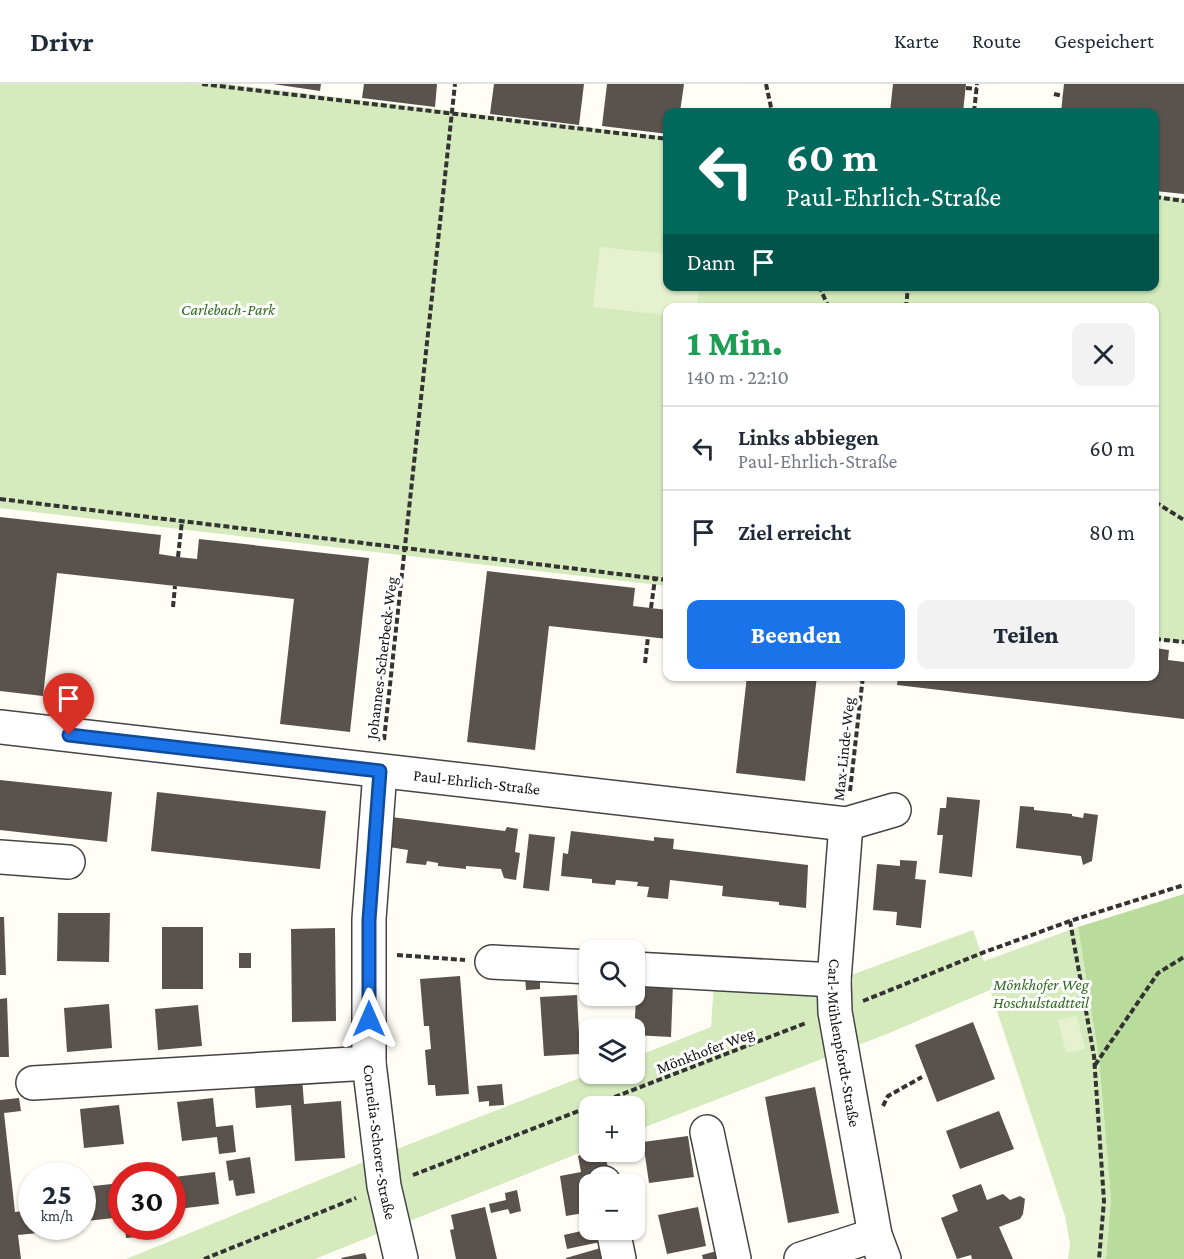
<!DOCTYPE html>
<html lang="de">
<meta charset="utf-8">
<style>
body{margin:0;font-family:"Crimson Pro",serif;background:#f2f2f3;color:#1f2937;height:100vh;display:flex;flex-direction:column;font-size:22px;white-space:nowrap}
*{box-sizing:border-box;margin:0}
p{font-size:20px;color:#747a83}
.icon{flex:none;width:33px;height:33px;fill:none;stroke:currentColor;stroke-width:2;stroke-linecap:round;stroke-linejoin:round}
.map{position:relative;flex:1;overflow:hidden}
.drawer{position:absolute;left:663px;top:219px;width:496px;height:378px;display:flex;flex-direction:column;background:#fff;border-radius:12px;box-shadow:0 2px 4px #0004}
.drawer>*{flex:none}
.guide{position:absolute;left:663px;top:24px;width:496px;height:183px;border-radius:12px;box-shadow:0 2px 4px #0004;background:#00695c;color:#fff;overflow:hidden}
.buttons{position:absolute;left:579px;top:856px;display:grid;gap:12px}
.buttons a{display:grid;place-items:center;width:66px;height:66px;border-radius:12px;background:#fff;box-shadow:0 2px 4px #0004;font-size:30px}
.speed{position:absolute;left:18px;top:1078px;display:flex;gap:12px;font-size:30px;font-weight:700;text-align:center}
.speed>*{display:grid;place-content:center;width:78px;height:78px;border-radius:50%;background:#fff;box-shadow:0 2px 4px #0004;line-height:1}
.speed small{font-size:15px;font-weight:400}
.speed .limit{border:9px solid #d22;background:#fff;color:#111}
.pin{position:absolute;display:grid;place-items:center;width:51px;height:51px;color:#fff;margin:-62px -26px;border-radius:50% 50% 50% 0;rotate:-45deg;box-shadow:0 0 6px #0007}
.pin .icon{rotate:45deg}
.me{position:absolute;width:66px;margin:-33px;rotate:0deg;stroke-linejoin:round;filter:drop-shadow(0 0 4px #0008)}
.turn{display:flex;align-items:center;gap:21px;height:126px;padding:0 24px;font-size:27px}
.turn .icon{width:78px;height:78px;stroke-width:2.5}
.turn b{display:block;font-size:42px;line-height:51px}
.then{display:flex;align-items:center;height:57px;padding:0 24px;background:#0003;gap:12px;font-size:22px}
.round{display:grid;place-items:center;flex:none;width:63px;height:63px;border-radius:12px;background:#f2f2f3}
.summary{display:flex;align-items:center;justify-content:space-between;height:102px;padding:0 24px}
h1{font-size:36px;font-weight:800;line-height:45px;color:#1e9e55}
.cta{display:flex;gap:12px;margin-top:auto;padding:12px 24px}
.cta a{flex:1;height:69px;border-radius:12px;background:#1a73e8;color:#fff;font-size:24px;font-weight:800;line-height:69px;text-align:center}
.cta a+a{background:#f2f2f3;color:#1f2937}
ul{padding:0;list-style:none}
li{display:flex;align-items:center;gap:18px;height:84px;padding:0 24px;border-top:2px solid #e0e1e3}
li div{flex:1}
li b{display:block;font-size:22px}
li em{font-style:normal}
header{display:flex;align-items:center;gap:36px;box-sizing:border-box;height:84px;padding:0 30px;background:#fff;border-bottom:2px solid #e0e1e3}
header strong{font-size:28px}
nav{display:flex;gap:33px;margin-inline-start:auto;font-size:21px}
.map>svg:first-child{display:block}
</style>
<header>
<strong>Drivr</strong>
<nav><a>Karte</a><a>Route</a><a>Gespeichert</a></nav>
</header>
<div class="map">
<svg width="1184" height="1175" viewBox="0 0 1184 1175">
<rect width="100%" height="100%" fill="#fffdf5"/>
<g fill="#d5ebbd">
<polygon points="0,0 227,0 667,53 668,202 1155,202 1155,111 1184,114 1184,559 1155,556 1155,224 668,224 667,502 0,424"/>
<polygon points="1078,843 1099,975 1111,1115 1106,1175 1068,1175 1070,1160 1065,1132 990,906 887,950 635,1047 634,1023 590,1023 589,1065 315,1175 126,1175 361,1079 590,990 634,990 635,973 711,943 714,899 816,904 973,846 984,877"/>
</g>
<polygon fill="#b9dc9c" points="1184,810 1184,1175 1106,1175 1111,1115 1099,975 1078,843"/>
<g fill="#e6f2cf">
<polygon points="600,163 667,170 668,202 699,203 697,223 668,224 667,231 593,223"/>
<polygon points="1077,932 1085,965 1066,969 1058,936"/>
</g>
<g fill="#5a524d">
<polygon points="273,0 321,0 320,7"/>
<polygon points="364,0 437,0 435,23 362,14"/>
<polygon points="494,0 584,0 579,41 490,30"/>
<polygon points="607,0 684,0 680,28 668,28 668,50 602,42"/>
<polygon points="893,0 966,0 963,28 890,28"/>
<polygon points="1064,0 1184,0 1184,110 1155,107 1155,28 1061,28"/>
<polygon points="0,433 161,451 159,470 178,473 197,475 199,455 369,474 350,648 280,640 294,515 57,489 43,612 0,607"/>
<polygon points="487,487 635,504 633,522 668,526 668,555 549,542 535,666 467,658"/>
<polygon points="1155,564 1169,566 1168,576 1184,578 1184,635 897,601 898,592 1155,592"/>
<polygon points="747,592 817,592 805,697 736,689"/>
<polygon points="0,696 112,708 107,758 0,746"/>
<polygon points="157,708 326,727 320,785 151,767"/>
<polygon points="947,713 980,716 972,793 939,789 943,751 937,751 940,724 946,724"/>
<polygon points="1020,722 1034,723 1034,726 1072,730 1072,732 1083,734 1084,729 1098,731 1092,777 1083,781 1081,772 1016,764"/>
<polygon points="391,733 505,747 507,743 518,745 515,768 520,769 516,796 504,794 501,785 466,782 466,785 438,782 438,779 427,777 426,781 406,779 408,766 389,763"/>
<polygon points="571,747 654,757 654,753 674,755 673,765 808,781 806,824 779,821 779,818 722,812 723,802 670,796 668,815 647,813 649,803 637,802 638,798 616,796 615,801 592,799 592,795 561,792 563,769 568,770"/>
<polygon points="529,750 555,753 549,807 523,804"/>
<polygon points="900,776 917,777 915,795 926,796 921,844 896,841 897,828 873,826 877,780 900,782"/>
<polygon points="58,829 110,829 109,878 57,877"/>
<polygon points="0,833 4,833 6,891 0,891"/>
<rect x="162" y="843" width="41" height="62"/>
<polygon points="335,844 336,937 292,938 291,845"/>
<rect x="239" y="869" width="12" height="15"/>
<polygon points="540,891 540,905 526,906 525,892"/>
<polygon points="460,892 469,1010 436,1012 435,1001 428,1001 425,966 431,965 429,942 424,942 420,895"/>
<polygon points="637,896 673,899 671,953 634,951"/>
<polygon points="577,911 580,970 544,972 540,913"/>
<polygon points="7,914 9,973 0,973 0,915"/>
<polygon points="109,920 112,964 67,968 64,924"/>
<polygon points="198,921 202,962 158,966 155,925"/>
<polygon points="973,938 995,995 937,1018 915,961"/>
<polygon points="302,993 304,1020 341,1017 345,1074 295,1077 291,1021 256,1024 254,997"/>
<polygon points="502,1000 504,1021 489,1022 489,1017 479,1018 477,1002"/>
<polygon points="815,1003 839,1129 788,1139 765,1013"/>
<polygon points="19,1014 21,1027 4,1029 15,1128 32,1126 32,1143 37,1143 38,1149 18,1151 21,1175 0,1175 0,1016"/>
<polygon points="213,1014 216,1043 233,1041 236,1068 219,1070 217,1053 182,1057 177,1018"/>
<polygon points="119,1021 124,1060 84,1064 80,1025"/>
<polygon points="999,1027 1014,1065 960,1085 946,1047"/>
<polygon points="688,1052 694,1093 649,1099 643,1058"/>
<polygon points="588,1068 605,1068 609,1090 590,1101 590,1128 566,1132 560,1092 581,1088 578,1072"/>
<polygon points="250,1073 255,1109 236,1112 233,1096 229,1097 226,1077"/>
<polygon points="215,1088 219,1120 178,1125 174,1093"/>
<polygon points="121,1099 122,1133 87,1137 84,1103"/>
<polygon points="981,1100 987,1116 1003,1110 1010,1116 1020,1112 1025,1115 1023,1130 1020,1135 999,1143 1013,1175 972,1175 971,1171 957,1175 941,1134 958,1127 952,1111"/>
<polygon points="517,1106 521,1127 510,1130 508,1125 491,1129 489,1120 506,1116 505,1109"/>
<polygon points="485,1123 497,1175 456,1175 450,1146 454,1145 451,1131"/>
<polygon points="698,1123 706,1162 667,1170 658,1131"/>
<polygon points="125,1143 146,1143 147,1152 126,1154"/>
<polygon points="590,1145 597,1146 600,1158 567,1165 564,1151"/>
<polygon points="604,1163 608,1175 566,1175 566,1174"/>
<polygon points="724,1165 726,1175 703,1175 702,1171"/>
<polygon points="365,1169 367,1175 342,1175 341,1174"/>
</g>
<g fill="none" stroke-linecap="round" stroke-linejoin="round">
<defs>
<g id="minor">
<path id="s1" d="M0 643 846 740 894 726"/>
<path id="s2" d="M380 687 369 835V979L384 1102 401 1175"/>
<path id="s3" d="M846 740 834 896 835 928 875 1151 884 1175"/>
<polyline points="0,773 68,778"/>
<polyline points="492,878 590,883"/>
<polyline points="634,885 834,896"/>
<polyline points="33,999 369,979"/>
<polyline points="707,1048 734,1175"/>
<polyline points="604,1099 604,1101"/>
<polyline points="613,1146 619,1175"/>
<polyline points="801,1175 875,1151"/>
</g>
</defs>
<use href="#minor" stroke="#444" stroke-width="36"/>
<g stroke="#333" stroke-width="4" stroke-dasharray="6 3" stroke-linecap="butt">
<polyline points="202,0 668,55"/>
<polyline points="766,0 772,28"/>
<polyline points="966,4 977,5"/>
<polyline points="1054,10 1063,12"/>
<polyline points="974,28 977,0"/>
<polyline points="1155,113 1184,117"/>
<polyline points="819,202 829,224"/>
<polyline points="906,224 908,202"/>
<polyline points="0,415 668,496"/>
<polyline points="1155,418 1184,436"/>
<polyline points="178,473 182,437"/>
<polyline points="173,523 175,502"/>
<polyline points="651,524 655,495"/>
<polyline points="1155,555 1184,558"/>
<polyline points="645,579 648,553"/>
<polyline points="384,656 455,0"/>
<polyline points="850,707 863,592"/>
<polyline points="1070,837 1094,972 1104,1117 1099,1175"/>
<polyline points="397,871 465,876"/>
<polyline points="863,917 982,869 1070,837 1184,801"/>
<polyline points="1095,981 1158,889 1184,873"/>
<polyline points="883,1022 888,1012 922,993"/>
<polyline points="413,1091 806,939"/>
<polyline points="204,1175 356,1114"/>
</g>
<use href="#minor" stroke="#fff" stroke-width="33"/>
</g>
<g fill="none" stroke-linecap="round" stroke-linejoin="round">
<defs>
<polyline id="route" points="69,651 380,687 369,836 369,935"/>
</defs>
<use href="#route" stroke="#114b97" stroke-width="15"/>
<use href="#route" stroke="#1a73e8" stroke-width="10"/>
</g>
<g text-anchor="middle" stroke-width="6" stroke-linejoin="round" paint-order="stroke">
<g font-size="16" font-style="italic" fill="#2f6b1f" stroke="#fff">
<text x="228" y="231">Carlebach-Park</text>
<text x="1041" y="906">Mönkhofer Weg<tspan x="1041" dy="18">Hoschulstadtteil</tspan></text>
</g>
<g font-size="16" fill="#111" stroke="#fff">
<text transform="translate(381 574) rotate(-83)" y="6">Johannes-Scherbeck-Weg</text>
<text transform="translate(843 665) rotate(-84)" y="6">Max-Linde-Weg</text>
<text dy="6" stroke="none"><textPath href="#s1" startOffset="480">Paul-Ehrlich-Straße</textPath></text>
<text dy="6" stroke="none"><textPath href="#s3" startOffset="220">Carl-Mühlenpfordt-Straße</textPath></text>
<text transform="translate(705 966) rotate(-21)" y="6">Mönkhofer Weg</text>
<text dy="6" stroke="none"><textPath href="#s2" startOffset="372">Cornelia-Schorer-Straße</textPath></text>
</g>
</g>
</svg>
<div class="buttons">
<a><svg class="icon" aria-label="search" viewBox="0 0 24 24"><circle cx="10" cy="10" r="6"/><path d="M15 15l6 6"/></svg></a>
<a><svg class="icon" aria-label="layers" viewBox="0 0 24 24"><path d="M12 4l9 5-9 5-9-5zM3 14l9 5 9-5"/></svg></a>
<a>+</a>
<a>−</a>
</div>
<div class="speed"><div>25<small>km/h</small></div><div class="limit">30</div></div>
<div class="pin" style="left:69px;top:651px;background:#d93025"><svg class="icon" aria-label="arrive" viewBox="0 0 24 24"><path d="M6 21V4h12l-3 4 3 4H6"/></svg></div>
<svg class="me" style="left:369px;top:935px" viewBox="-20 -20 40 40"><path d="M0-17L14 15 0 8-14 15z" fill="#1a73e8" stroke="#fff" stroke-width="4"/></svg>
<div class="guide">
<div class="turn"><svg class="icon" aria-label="left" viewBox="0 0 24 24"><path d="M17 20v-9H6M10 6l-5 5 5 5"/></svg><div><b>60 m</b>Paul-Ehrlich-Straße</div></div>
<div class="then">Dann<svg class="icon" aria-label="arrive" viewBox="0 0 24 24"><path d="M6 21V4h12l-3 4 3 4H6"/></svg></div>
</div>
<section class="drawer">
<div class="summary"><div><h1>1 Min.</h1><p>140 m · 22:10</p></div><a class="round"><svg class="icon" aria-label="close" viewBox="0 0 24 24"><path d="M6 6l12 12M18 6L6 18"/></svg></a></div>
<ul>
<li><svg class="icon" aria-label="left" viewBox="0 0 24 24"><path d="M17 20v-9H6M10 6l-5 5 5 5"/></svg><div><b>Links abbiegen</b><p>Paul-Ehrlich-Straße</p></div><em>60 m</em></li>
<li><svg class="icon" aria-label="arrive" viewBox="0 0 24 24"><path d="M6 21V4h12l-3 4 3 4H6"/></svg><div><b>Ziel erreicht</b></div><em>80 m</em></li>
</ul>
<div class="cta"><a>Beenden</a><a>Teilen</a></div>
</section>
</div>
